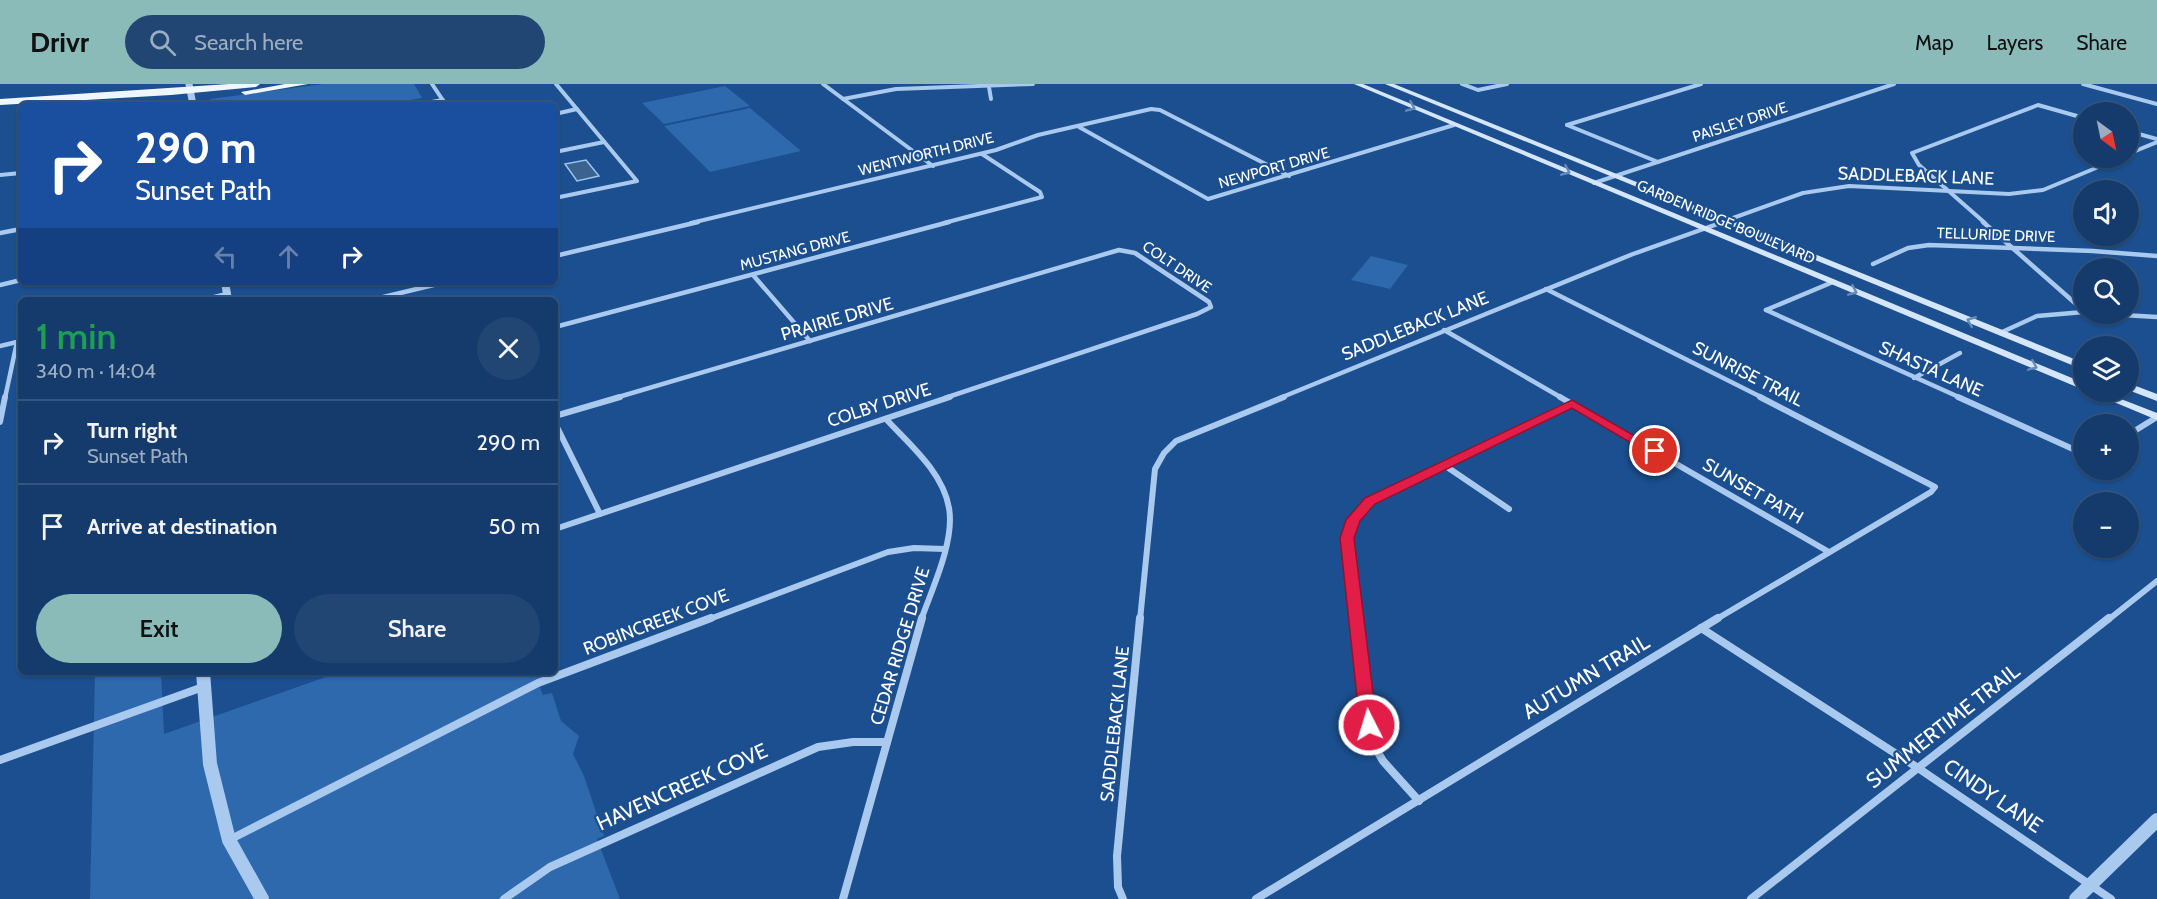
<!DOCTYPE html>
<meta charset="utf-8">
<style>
body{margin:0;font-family:Cabin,sans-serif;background:#214673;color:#f1f3f6;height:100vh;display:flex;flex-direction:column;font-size:22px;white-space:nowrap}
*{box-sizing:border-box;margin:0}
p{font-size:20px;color:#9dadc1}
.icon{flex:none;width:33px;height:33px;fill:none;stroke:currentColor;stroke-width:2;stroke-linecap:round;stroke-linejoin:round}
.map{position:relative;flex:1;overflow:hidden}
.details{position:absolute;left:18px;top:213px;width:540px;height:378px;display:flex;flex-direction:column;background:#143b6b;border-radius:9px;box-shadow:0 2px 4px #0004,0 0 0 2px #33557e}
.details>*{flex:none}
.top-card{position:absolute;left:18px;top:18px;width:540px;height:183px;border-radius:9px;box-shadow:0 2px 4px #0004,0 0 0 2px #33557e;background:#1a4fa0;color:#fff;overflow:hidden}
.needle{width:39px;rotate:147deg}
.controls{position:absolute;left:2073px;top:18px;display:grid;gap:12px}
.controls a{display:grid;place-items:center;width:66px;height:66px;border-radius:50%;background:#143b6b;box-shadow:0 2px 4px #0004,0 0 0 2px #33557e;font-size:30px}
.pin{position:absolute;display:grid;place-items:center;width:51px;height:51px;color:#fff;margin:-26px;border:3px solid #fff;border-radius:50%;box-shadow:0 2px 6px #0007}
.me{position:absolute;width:66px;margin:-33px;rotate:355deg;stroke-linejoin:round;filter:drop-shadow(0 0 4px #0008)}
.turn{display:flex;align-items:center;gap:21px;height:126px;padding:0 18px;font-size:27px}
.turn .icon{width:78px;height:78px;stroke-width:2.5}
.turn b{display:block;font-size:42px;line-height:51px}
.lanes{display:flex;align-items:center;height:57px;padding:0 18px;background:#0003;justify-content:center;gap:30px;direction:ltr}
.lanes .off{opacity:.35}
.round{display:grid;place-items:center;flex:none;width:63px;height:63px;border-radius:32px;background:#214673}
.summary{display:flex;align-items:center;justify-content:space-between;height:102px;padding:0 18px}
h1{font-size:36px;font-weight:600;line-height:45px;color:#1e9e55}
.button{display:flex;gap:12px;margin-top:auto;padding:12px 18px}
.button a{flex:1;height:69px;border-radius:36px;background:#8bbbb9;color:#111;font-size:24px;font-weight:600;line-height:69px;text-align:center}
.button a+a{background:#214673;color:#f1f3f6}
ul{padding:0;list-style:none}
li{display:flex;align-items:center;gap:18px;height:84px;padding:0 18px;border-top:2px solid #33557e}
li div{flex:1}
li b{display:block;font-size:22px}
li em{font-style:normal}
header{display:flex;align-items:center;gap:36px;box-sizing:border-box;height:84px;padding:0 30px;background:#8bbbb9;color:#111}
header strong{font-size:28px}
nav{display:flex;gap:33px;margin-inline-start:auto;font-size:21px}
.search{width:420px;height:54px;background:#214673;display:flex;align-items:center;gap:15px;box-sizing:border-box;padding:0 21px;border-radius:33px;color:#9dadc1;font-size:22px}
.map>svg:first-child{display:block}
</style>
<header>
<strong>Drivr</strong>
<div class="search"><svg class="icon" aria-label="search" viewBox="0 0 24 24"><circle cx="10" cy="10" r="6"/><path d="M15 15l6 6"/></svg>Search here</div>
<nav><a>Map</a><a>Layers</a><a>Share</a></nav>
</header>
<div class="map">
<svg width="2157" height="815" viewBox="0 0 2157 815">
<rect width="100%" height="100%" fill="#1b4f8f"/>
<g fill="#2e69ad">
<polygon points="323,0 414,0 422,14 381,21 213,21 210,15"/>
<polygon points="725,2 750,22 664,40 642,19"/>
<polygon points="750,24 801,67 710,88 664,42"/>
<polygon points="1371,172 1408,181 1390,205 1351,196"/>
<polygon points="95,588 161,588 164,650 340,588 543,588 545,593 537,596 543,611 552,609 561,637 579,652 573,670 584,692 604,752 597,755 620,815 90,815"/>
</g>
<polygon fill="#3c6290" stroke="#9cc4f0" stroke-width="1.5" points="586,76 599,92 577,97 565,80"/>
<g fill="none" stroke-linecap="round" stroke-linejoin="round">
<g stroke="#a9c9ee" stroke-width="4">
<polyline points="432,0 446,21"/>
<polyline points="823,0 933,82"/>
<polyline points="1462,0 1478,6 1507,0"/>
<polyline points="2083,0 2157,20"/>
<polyline points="989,3 991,15"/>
<polyline points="843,15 896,5 1033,0"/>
<polyline points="414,21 443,16"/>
<polyline points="555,30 577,25"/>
<polyline points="1567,41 1701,0"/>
<polyline points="1567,41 1658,78"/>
<polyline points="1079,43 1208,115 1454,41"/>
<polyline points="2128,47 2157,55"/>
<polyline points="555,68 604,58"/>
<polyline points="2128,70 2157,58"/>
<polyline points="0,91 21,89"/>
<polyline points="1594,99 1894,0"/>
<polyline points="555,114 637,97 556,0"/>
<polyline points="691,139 996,66 1038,51 1151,25 1160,26 1289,92"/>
<polyline points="944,139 1042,113 1040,108 982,70"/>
<polyline points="1719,139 1803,109 1849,102 2009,110 2043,106 2120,74"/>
<polyline points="1985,139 1919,81 1912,69 2038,21 2084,34"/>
</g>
<g stroke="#a9c9ee" stroke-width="4.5">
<polyline points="1983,138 2084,227"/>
<polyline points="0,149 21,145"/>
<polyline points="555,172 698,138"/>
<polyline points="1873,180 1908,164 1929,161 2093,167 2157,172"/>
<polyline points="753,191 810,257"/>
<polyline points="0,201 21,196"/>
<polyline points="1546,205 1763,314"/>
<polyline points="202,216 227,210"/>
<polyline points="371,216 446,198"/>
<polyline points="1766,226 1961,314"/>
<polyline points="1766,226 1833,198"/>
<polyline points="2105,230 2157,233"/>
<polyline points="555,243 949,138"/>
<polyline points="1444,246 1562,314"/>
<polyline points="2000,249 2037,232 2084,228"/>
<polyline points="0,262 21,257"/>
<polyline points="1914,294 1960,269"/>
<polyline points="5,314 17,258"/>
<polyline points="615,314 1119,166 1135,169 1209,218 1211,223 1197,230 945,314"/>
<polyline points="1280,314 1633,170 1723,138"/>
</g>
<g stroke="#a9c9ee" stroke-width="6">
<polyline points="1560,313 1829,468"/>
<polyline points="1958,313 2084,370"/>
<polyline points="555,332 620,313"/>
<path d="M886 335C909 360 943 388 949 424 955 457 932 505 921 536"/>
<polyline points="0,338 5,313"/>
<polyline points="555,339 600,430"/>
<polyline points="2128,351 2157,333"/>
<polyline points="1444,381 1509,425"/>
<polyline points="555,445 950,313"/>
<polyline points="707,536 888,468 914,464 945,465"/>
<polyline points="1140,536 1155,385 1164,369 1176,357 1284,313"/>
<polyline points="1357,536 1347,454 1353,436 1370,417 1572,319"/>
<polyline points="1715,536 1931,408 1935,403 1760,313"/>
<polyline points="2108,536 2157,497"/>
</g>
<g stroke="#a9c9ee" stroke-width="8">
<polyline points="1357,534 1372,658 1383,677 1419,717"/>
<polyline points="1701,544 1918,684 2111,815"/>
<polyline points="0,676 203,603"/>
<polyline points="229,756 538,599 711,534"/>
<polyline points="504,815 550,783 818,663 853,658 887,658"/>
<polyline points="843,815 922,534"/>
<polyline points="1123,815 1118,803 1117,772 1140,534"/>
<polyline points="1256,815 1718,534"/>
<polyline points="1751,815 2109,534"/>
</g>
<polyline stroke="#a9c9ee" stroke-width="7" points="189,0 193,21"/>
<polyline stroke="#a9c9ee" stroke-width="8" points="225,198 228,216"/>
<g stroke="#a9c9ee" stroke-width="14">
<polyline points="203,588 210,680 229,756 262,815"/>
<polyline points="2076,815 2157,736"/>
</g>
<g fill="#d6e6fa" fill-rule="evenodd">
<polygon points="1354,0 1363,0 2084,299 2084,306"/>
<polygon points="1385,0 1394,0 2084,279 2084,286"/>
<polygon points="2128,299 2157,310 2157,317 2128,306"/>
<polygon points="2090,308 2103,308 2157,329 2157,336"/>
</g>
<g fill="#f0f6ff" fill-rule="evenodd">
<polygon points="229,0 260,0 256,3 171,11 0,21 0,15"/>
<polygon points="285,0 308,0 245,11 241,8"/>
</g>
</g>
<defs><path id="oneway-chevron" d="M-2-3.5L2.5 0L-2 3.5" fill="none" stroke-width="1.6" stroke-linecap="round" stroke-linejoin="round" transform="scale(1.5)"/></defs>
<g stroke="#668bba">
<use href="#oneway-chevron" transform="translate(1411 23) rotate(23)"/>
<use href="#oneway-chevron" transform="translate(1566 87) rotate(23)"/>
<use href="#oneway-chevron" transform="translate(1853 207) rotate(23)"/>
<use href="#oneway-chevron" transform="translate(1971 237) rotate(-158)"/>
<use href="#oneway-chevron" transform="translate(2033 282) rotate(23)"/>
</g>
<polygon fill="#e11d48" stroke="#92132f" stroke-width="1.5" points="1572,316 1661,367 1660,370 1650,370 1572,324 1375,420 1360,437 1354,454 1377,641 1375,646 1369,648 1363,646 1360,641 1340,454 1346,436 1365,414"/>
<g text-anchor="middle" stroke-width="4.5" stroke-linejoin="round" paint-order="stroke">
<g font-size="15" fill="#fff" stroke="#1b4f8f">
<text transform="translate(1740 38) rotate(-18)" y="5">PAISLEY DRIVE</text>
<text transform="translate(926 70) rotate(-14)" y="5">WENTWORTH DRIVE</text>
<text transform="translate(1274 84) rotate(-16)" y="5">NEWPORT DRIVE</text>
<text transform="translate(1726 138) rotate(23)" y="5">GARDEN RIDGE BOULEVARD</text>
<text transform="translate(1996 151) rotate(2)" y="5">TELLURIDE DRIVE</text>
<text transform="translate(795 167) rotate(-15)" y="5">MUSTANG DRIVE</text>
<text transform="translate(1177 183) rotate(34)" y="5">COLT DRIVE</text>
</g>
<g font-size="18" fill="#fff" stroke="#1b4f8f">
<text transform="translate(1916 92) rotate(2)" y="6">SADDLEBACK LANE</text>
<text transform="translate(837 235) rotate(-16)" y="6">PRAIRIE DRIVE</text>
<text transform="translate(1415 242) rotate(-22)" y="6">SADDLEBACK LANE</text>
<text transform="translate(1931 285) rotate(24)" y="6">SHASTA LANE</text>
<text transform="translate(1748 290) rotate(27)" y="6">SUNRISE TRAIL</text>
<text transform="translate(879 321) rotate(-18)" y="6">COLBY DRIVE</text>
<text transform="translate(1753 407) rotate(30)" y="6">SUNSET PATH</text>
<text transform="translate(656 538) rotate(-21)" y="6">ROBINCREEK COVE</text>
<text transform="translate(900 562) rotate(-73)" y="6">CEDAR RIDGE DRIVE</text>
<text transform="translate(1115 640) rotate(-84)" y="6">SADDLEBACK LANE</text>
</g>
<g font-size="21" fill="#fff" stroke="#1b4f8f">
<text transform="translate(1586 593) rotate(-31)" y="7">AUTUMN TRAIL</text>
<text transform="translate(1943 642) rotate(-38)" y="7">SUMMERTIME TRAIL</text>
<text transform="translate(682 703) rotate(-24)" y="7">HAVENCREEK COVE</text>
<text transform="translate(1993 712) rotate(34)" y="7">CINDY LANE</text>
</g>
</g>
</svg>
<div class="controls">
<a><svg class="needle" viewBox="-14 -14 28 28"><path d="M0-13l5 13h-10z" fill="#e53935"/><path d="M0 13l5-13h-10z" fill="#9dadc1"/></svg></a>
<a><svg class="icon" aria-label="sound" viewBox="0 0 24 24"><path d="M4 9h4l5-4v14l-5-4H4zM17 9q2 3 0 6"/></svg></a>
<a><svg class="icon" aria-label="search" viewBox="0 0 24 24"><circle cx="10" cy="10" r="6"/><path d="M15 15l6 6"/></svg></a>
<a><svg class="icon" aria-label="layers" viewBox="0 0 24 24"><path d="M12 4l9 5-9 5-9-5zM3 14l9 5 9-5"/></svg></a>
<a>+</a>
<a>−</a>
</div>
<div class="pin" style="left:1655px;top:367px;background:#d93025"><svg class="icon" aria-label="arrive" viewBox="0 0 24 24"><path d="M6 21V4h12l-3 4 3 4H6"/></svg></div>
<svg class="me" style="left:1369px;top:641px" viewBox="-20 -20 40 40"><circle r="17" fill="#e11d48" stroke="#fff" stroke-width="3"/><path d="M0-11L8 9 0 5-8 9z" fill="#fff"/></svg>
<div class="top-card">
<div class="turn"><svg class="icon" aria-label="right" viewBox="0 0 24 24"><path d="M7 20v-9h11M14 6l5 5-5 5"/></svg><div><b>290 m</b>Sunset Path</div></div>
<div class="lanes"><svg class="icon off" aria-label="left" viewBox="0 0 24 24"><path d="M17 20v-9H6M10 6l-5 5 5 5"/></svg><svg class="icon off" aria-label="ahead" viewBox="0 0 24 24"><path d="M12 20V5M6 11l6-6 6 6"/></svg><svg class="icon" aria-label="right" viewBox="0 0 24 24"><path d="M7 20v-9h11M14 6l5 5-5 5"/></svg></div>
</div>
<section class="details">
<div class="summary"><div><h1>1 min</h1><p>340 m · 14:04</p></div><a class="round"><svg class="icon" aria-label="close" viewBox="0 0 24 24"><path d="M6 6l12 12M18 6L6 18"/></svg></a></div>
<ul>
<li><svg class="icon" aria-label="right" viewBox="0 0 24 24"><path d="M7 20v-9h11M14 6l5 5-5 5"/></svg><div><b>Turn right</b><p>Sunset Path</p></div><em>290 m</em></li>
<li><svg class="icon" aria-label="arrive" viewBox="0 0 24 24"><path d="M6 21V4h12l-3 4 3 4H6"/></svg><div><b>Arrive at destination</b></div><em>50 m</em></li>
</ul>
<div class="button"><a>Exit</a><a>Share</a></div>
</section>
</div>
